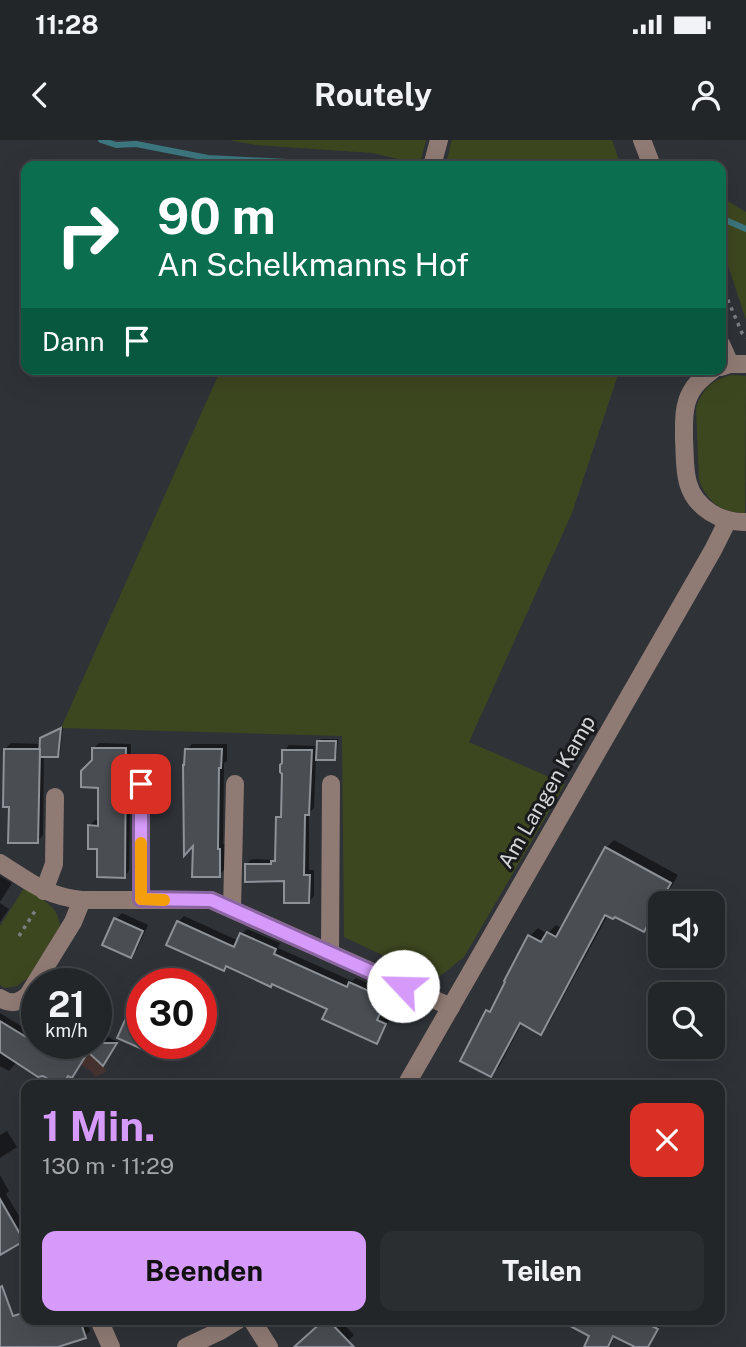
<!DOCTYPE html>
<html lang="de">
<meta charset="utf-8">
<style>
body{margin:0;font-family:"Public Sans",sans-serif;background:#2b2e31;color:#f1f3f6;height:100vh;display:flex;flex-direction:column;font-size:26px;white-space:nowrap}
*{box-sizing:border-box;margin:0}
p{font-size:23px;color:#a3a5a8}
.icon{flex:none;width:38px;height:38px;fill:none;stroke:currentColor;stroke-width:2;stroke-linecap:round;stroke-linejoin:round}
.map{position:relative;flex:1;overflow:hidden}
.drawer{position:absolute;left:21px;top:940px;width:704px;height:245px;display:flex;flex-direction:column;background:#232629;border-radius:14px;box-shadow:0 7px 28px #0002,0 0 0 2px #404346}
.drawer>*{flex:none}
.hud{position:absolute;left:21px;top:21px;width:705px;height:214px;border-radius:14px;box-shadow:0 7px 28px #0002,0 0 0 2px #404346;background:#0b6e4f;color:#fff;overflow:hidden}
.controls{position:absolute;left:648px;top:751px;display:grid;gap:14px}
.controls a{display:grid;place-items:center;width:77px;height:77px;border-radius:14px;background:#232629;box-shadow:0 7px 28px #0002,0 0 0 2px #404346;font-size:35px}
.speed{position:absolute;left:21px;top:828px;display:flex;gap:14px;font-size:35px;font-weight:700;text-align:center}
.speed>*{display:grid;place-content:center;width:91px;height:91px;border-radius:50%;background:#232629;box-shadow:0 7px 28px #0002,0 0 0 2px #404346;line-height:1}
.speed small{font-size:18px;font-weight:400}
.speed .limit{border:10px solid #d22;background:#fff;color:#111}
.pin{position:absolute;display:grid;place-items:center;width:60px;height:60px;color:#fff;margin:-30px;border-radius:14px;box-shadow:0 4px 10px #0006}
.me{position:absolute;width:77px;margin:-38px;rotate:294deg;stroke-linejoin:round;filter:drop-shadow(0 0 5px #0008)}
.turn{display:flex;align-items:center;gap:24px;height:147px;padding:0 21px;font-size:32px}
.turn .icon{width:91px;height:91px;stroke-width:2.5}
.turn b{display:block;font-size:49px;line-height:60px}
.then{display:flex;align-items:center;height:66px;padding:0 21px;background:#0003;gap:14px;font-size:26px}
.round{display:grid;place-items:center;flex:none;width:74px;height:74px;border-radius:14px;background:#2b2e31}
.summary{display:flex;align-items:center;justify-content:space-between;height:119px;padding:0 21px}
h1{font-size:42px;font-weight:700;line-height:52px;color:#d69bfa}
.primary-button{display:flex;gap:14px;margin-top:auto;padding:14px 21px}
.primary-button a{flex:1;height:80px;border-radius:14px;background:#d69bfa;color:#111;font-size:28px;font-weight:700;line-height:80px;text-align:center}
.primary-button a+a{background:#2b2e31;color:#f1f3f6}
.status{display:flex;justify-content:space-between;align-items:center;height:49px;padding:0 35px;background:#232629;direction:ltr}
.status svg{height:19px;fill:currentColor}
header{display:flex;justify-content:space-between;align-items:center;height:91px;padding:0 21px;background:#232629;font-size:32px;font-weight:700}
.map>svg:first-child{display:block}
</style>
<div class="status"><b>11:28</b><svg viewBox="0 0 49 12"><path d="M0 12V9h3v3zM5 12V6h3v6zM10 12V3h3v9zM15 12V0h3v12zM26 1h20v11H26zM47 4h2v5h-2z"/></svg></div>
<header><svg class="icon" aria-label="back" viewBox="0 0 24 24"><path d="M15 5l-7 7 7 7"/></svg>Routely<svg class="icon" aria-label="person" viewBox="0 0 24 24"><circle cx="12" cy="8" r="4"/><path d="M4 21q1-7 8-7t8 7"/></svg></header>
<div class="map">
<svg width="746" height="1207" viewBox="0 0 746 1207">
<rect width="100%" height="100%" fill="#2f3237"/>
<polygon fill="#483431" points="86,911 103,926 107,931 95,937 91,931 65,915"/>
<g fill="#3d471f">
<polygon points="229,0 426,0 420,24 372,13 256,5"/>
<polygon points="452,0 612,0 621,26 445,26"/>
<polygon points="721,57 746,72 746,180 721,104"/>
<polygon points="221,229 620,229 572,373 469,602 565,644 464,817 435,840 344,797 342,596 61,588"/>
<path d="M732 235 746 236 745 373C722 373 707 362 699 340L696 268C702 249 713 239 732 235Z"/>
<path d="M24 748C40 759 58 764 60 786L28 838 17 846 5 848 0 845V786Z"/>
</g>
<g fill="#0007">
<polygon points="63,587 60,613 58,615 44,615 43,695 38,701 10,665 5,609 11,603 41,604 41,599 44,596"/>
<polygon points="321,599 338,599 337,616 335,618 316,618 314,668 309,673 309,730 314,730 314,756 309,762 286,739 246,724 252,719 274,720 277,717 278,678 283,673 284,611 289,605 318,606 318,602"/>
<polygon points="99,603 131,604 129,731 124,736 99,707 90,686 95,680 99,681 100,646 93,621 93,609"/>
<polygon points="192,604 227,604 227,621 224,623 223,704 225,704 225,729 219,735 194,702 186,610"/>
<polygon points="614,700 678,735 662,763 660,763 660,768 652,783 644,790 615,775 608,775 548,885 541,893 522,883 499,927 491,934 488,871 496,864 530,796 538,788 547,794 556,785 563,789 606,708"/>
<polygon points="0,736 12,743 0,762"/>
<polygon points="0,763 9,769 0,782"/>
<polygon points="122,773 148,785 137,809 131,816 105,804 116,779"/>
<polygon points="184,776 239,801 242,794 247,789 280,803 278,808 352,841 356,838 391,853 382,874 390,878 382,896 377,902 329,868 178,782"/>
<polygon points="64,839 70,844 59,844"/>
<polygon points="0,873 37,896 37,903 96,903 96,891 118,902 107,919 89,911 77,931 72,936 69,934 66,940 17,922 9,931 0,926"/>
<polygon points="119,897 142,903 190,903 188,908 179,917 167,911 163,915 159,913 158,914"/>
<polygon points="7,991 17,1007 0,1018 0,995"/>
<polygon points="0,1035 9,1051 6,1054 26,1088 26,1096 23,1099 0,1113"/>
<polygon points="0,1171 32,1201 39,1196 29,1180 86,1180 90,1191 85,1196 53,1207 0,1207"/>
<polygon points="326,1180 340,1180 354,1195 341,1207 297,1207"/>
<polygon points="566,1180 657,1180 663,1182 648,1207 638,1207 615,1195 610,1207 586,1207 592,1195 565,1181"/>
</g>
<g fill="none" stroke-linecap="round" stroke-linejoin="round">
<g stroke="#3c767e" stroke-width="6">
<polyline points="101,0 116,5 136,4 208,18 368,26"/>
<polyline points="721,78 746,89"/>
</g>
</g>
<g fill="#4a4e53" stroke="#8d9198" stroke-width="2">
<polygon points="61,588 58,617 39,617 40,598"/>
<polygon points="317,601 336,601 335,620 316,620"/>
<polygon points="92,608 126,608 125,738 97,737 97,709 88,709 88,685 98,686 98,648 81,647 81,631 92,620"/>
<polygon points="4,609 40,609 38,703 8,703 9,667 3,667"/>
<polygon points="185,609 222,609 221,628 219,628 218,709 220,709 220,737 192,737 193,706 184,716 183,625 184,625"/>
<polygon points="282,610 312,610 309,675 305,675 304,735 310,735 309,763 284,763 284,741 245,742 245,724 271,724 271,721 275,721 276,677 281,677 282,634 280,632 280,625 282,623"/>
<polygon points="605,707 671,743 644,792 615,777 613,779 605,775 541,895 520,883 491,937 460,921 486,870 490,872 505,842 504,841 528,795 541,802 547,792 556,797"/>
<polygon points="114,778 143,791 131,818 102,805"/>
<polygon points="177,781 234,807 240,793 276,809 274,814 347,847 349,842 387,859 377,880 386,884 377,904 322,879 327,869 272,844 271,847 226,826 224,831 166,805"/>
<polygon points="142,842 142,909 117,898"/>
<polygon points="0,881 36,903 117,903 103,926 88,912 72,938 68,936 63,945 58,945 43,936 38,937 0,912"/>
<polygon points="0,1059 24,1101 0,1115"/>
<polygon points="2,1146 13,1176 26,1172 26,1180 80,1180 86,1198 58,1207 0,1207 0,1147"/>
<polygon points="324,1180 328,1180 354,1207 294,1207"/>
<polygon points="559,1180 640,1180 658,1189 648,1207 635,1207 613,1196 608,1207 584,1207 589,1196"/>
</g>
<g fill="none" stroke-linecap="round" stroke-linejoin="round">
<g stroke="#7d7f83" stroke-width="3.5" stroke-dasharray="3.5 5" stroke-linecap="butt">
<polyline points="721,144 742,193 746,198"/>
<polyline points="19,796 37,768"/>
</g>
<g stroke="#907b74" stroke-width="18">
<polyline points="642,0 652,26"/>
<polyline points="432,26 439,0"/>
<polyline points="721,204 730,224"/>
<polyline points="721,227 730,224 746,224"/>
<path d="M714 229C705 236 696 242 691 252 683 266 684 283 684 299 685 314 684 329 688 343 695 368 721 383 746 382"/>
<polyline points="141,644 141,759"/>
<path d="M0 723C30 742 45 756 82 760H211L451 867"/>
<polyline points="44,751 54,724 55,657"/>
<polyline points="232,769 235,644"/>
<polyline points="330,812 331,644"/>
<path d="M0 858C11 865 19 863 28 855L73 782 82 760"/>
<polyline points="406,945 713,410 727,382"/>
<polyline points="99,1180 111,1207"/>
<polyline points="252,1180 269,1207"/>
<polyline points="186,1207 220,1191 238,1180"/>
</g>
</g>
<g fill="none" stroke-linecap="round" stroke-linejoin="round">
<defs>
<polyline id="route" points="141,644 141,759 211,760 403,846"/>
</defs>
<use href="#route" stroke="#8b65a2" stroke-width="18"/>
<use href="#route" stroke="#d69bfa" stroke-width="12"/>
<polyline stroke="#f59e0b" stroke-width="12" points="141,703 141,759 164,760"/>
</g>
<g text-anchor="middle" stroke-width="6" stroke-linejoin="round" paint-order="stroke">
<g font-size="21" fill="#d4d6d9" stroke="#181a1c">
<text transform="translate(547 652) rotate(-60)" y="7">Am Langen Kamp</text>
</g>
</g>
</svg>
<div class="controls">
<a><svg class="icon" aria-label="sound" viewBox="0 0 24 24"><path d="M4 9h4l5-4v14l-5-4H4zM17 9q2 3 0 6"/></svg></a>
<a><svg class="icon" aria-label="search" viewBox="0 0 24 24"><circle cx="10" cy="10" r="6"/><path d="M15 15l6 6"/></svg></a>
</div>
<div class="speed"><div>21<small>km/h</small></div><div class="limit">30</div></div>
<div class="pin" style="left:141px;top:644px;background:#d93025"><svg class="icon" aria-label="arrive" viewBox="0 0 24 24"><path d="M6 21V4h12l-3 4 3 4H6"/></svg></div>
<svg class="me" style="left:403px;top:846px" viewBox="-20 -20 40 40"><circle r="19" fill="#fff"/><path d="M0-13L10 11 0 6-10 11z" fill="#d69bfa"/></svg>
<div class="hud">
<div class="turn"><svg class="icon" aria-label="right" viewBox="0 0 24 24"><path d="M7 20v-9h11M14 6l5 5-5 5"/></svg><div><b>90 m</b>An Schelkmanns Hof</div></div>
<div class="then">Dann<svg class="icon" aria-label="arrive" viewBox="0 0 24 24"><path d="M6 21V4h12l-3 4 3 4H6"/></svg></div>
</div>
<section class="drawer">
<div class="summary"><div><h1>1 Min.</h1><p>130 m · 11:29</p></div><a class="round" style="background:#d93025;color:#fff"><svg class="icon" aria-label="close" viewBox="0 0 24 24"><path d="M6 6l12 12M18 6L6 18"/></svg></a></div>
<div class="primary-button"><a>Beenden</a><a>Teilen</a></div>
</section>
</div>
